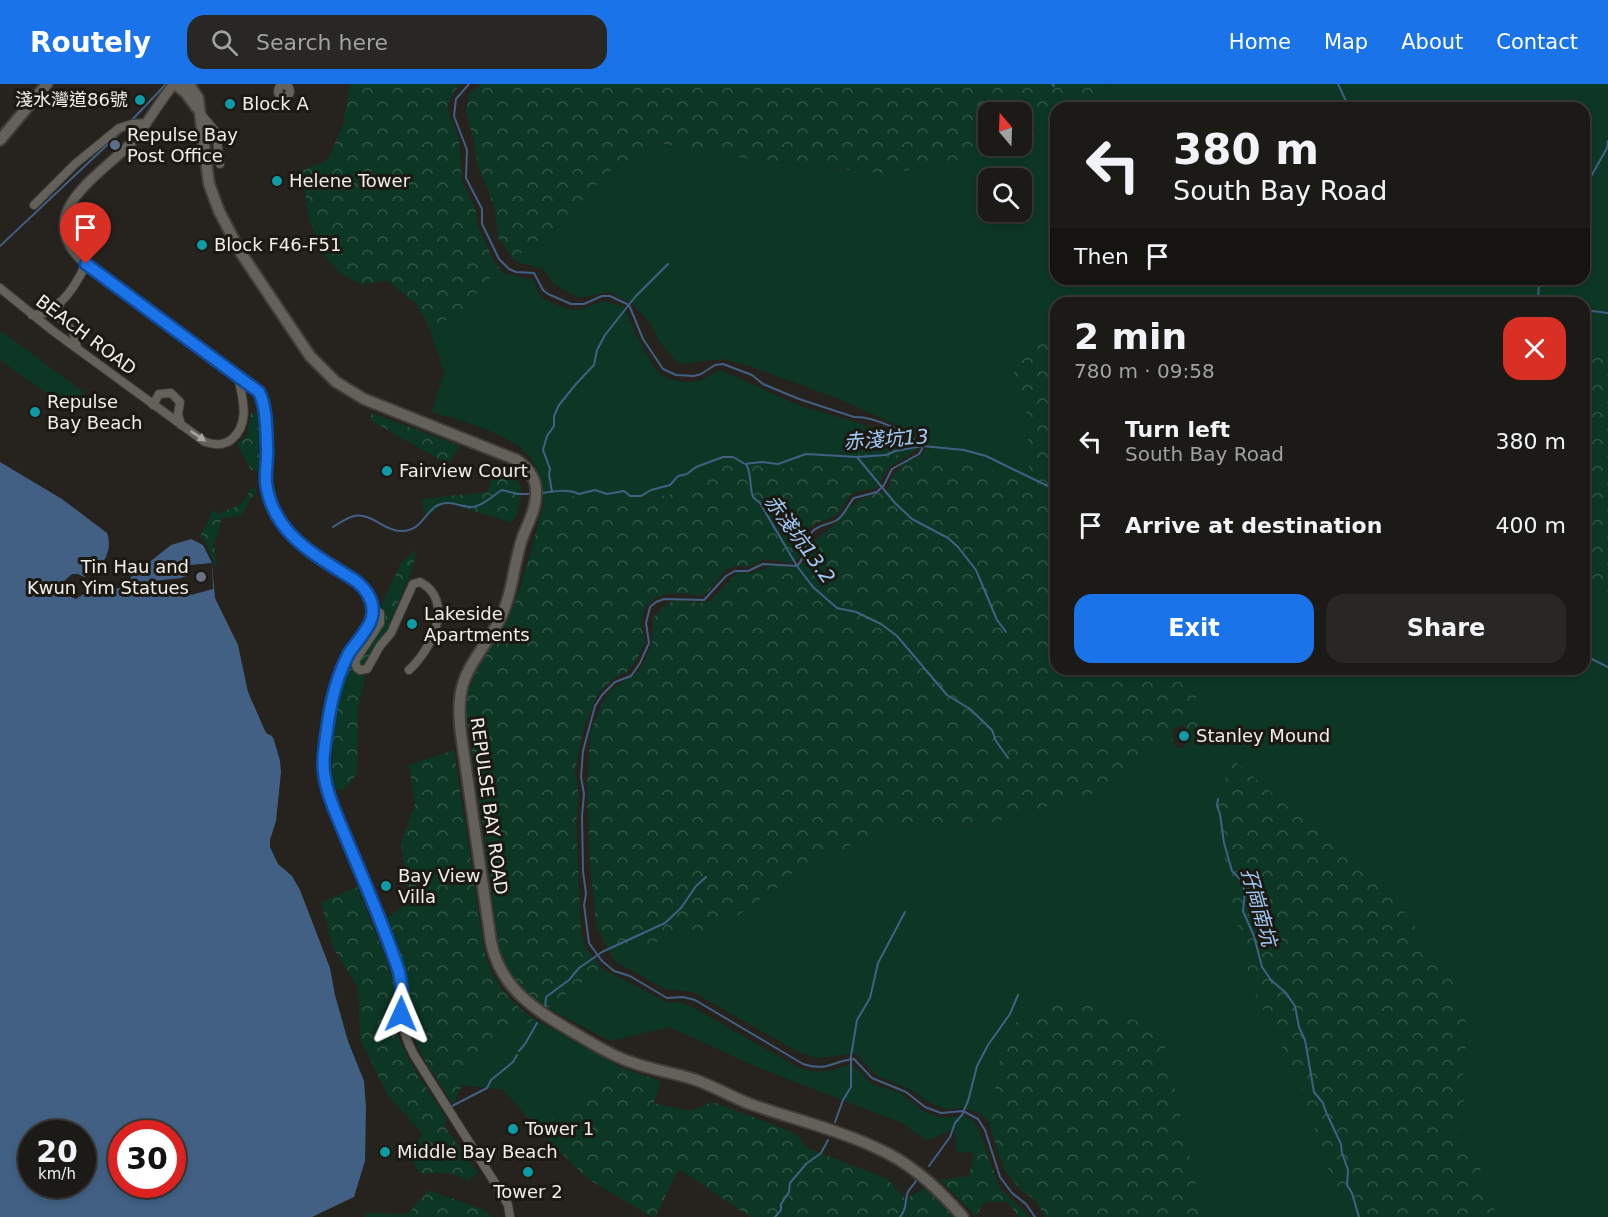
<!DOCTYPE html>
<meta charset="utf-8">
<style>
body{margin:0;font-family:"DejaVu Sans","Noto Sans TC",sans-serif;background:#292723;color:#f1f3f6;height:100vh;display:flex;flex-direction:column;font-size:22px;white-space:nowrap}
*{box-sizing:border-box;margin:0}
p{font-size:20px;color:#a0a1a1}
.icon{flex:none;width:33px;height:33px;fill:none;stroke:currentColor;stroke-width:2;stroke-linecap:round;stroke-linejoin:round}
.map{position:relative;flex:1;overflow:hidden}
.sheet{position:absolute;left:1050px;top:213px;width:540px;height:378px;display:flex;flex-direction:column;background:#1c1a16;border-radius:18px;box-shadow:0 3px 9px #0003,0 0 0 2px #3a3835}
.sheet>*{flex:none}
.hud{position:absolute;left:1050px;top:18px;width:540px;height:183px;border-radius:18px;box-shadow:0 3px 9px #0003,0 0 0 2px #3a3835;background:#1c1a16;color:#f1f3f6;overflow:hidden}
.needle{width:39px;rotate:341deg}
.tools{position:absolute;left:978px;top:18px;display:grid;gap:12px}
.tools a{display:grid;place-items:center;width:54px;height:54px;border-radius:12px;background:#1c1a16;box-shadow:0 3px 9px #0003,0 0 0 2px #3a3835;font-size:30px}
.speed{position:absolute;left:18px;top:1036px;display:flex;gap:12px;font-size:30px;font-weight:700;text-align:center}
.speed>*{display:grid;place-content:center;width:78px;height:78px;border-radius:50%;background:#1c1a16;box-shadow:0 3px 9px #0003,0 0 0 2px #3a3835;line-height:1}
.speed small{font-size:15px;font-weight:400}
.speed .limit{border:9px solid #d22;background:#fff;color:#111}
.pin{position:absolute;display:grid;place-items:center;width:51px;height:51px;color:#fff;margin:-62px -26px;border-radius:50% 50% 50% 0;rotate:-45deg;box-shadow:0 0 6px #0007}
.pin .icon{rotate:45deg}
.me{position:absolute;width:66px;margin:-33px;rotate:1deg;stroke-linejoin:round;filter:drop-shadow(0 0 4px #0008)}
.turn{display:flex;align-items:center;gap:21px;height:126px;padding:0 24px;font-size:27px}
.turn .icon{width:78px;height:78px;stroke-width:2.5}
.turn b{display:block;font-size:42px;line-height:51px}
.then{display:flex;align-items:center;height:57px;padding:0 24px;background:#0003;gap:12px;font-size:22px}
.round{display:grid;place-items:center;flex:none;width:63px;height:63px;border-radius:18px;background:#292723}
.overview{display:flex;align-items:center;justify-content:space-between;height:102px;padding:0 24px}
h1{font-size:36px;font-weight:700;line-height:45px}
.button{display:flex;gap:12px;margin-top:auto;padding:12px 24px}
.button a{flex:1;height:69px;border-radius:18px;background:#1a73e8;color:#fff;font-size:24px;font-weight:700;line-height:69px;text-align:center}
.button a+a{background:#292723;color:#f1f3f6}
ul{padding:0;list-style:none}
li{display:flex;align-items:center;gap:18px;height:84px;padding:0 24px}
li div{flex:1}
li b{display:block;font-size:22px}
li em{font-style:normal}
header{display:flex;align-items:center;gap:36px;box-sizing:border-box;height:84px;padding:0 30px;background:#1a73e8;color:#fff}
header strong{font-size:28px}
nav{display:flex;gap:33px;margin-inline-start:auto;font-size:21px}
.search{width:420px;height:54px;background:#292723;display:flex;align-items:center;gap:15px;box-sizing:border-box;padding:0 21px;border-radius:18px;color:#a0a1a1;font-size:22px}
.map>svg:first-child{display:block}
</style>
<header>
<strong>Routely</strong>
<div class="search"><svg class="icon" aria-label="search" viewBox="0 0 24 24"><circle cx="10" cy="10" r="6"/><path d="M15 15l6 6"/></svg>Search here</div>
<nav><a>Home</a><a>Map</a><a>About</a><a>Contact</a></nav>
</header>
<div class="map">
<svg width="1608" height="1133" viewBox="0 0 1608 1133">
<defs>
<pattern id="forest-crowns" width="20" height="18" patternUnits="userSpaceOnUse" patternTransform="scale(1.5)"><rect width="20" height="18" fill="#0d3725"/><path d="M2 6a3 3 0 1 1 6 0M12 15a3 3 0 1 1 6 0" fill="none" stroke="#315445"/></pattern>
</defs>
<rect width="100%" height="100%" fill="#26221d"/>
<g fill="#0d3725" fill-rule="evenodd">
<path d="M1110 0H1608V270L1584 262V219H1056V241L1010 276 1028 334 1029 400 967 377 917 373 923 369 926 364 924 358 914 349 839 315 749 282 722 275 679 280 659 257 651 240 631 219 609 208 579 214 555 201 543 185 517 178 513 175 567 134 605 90 658 59 749 75 887 90 1004 68 1014 62H1022V57L1056 35V195H1584V24H1072ZM988 94H1022V128H988Z"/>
<path d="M500 185 504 189 533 196 539 210 543 215 568 225 579 226 604 217 624 223 636 251 653 282 659 289 671 296 685 298 699 297 720 286 803 323 856 338 913 359 917 362V365L907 372 870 369 774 387 743 373 721 372 692 401 669 411 588 419 571 411 544 420C542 406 541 391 534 379 519 351 461 337 432 328L444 288 430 246 464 225 492 191Z"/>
<polygon points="0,246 83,308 71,327 0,276"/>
<polygon points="1584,501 1608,511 1608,1133 1497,1133 1472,1061 1457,1049 1465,1031 1462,996 1468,944 1300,733 1232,676 1217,718 1252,903 1299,997 1333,1101 1358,1119 1365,1133 1203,1133 1161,945 995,987 995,1028 989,1040 987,1035 976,1028 963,1024 947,1025 930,1019 908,1004 877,992 855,969 818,974 800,969 693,908 665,905 616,878 651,859 717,846 777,804 803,779 819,778 883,744 982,741 1090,711 1173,658 1178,664 1183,664 1189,652 1188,648 1200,641 1192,585 1584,585"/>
<path d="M602 885 669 919 681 918 694 924 799 984C819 990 830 988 850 980 859 984 863 992 871 999 879 1005 893 1004 902 1010 914 1018 916 1025 933 1031 956 1040 969 1018 982 1054L974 1069 957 1068 954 1045 927 1057 902 1039 759 984 669 943 610 957 548 924 589 893Z"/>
<polygon points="534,935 622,984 588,1011 557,1027 541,1049 504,1006 462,1001 479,976"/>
</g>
<g fill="url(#forest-crowns)">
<polygon points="350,0 462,0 454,7 447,23 459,56 462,96 476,127 477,141 495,179 500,185 492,191 464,225 430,246 417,221 388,197 360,200 340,189 320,166 308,130 302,87 328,76 343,40"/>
<polygon points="481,0 1110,0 1072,24 1056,24 1056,35 1022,57 1022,28 988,28 988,62 1014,62 1004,68 887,90 749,75 658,59 605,90 567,134 513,175 498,154 495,125 478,82 472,49 466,28 469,9"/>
<polygon points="1056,241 1056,585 1192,585 1200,641 1188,648 1183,641 1173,645 1173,658 1090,711 982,741 883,744 819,778 803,779 777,804 717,846 651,859 616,878 597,846 590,782 587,704 590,649 604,615 611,606 639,587 645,576 652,559 653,534 666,520 676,516 699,519 710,517 737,489 751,489 774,481 791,484 804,479 814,457 835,440 850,423 863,414 887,406 893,391 906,378 917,373 967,377 1029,399 1028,334 1010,276"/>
<polygon points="1584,262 1608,270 1608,511 1584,501"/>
<polygon points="251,329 258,329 260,387 251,386 237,360 247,352"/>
<polygon points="372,329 460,362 448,380 370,336"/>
<path d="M870 369 907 372 887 385 877 404 859 407 849 412 839 429 831 434 814 440 808 445 798 475 790 479 766 475 749 482H735L725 487 706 510 697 512 681 509 663 511 655 514 645 523 641 538 645 558 637 576 626 589 616 593 598 609 583 646 575 688 579 712 576 741 581 848 586 865 602 885 589 893 548 924C525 910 509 892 500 867L466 627C466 588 496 564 510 531 525 495 533 456 544 420L571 411 588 419 669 411 692 401 721 372 743 373 774 387Z"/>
<path d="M504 380C525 400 525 413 512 439L445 418 431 430 424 429 421 415 487 408 498 382Z"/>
<polygon points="253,403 258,407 251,414 241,432 222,434 214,461 217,482 214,482 208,462 200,453 213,426 217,430 240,421"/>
<polygon points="416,466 413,483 388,543 366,585 358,626 357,690 343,707 331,702 334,644 339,609 349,574 372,541 401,479"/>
<path d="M454 666 485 871C493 899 511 919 534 935L479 976 462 1001 453 1020 423 974 410 944 408 935 409 907 388 833 409 818 401 758 415 721 409 681Z"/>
<polygon points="1232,675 1300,733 1374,788 1449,888 1468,944 1462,996 1465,1031 1457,1049 1472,1061 1497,1133 1365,1133 1358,1119 1333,1101 1299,997 1252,903 1227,795 1217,718"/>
<path d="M357 803C369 834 384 865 393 897 398 915 392 934 398 952 410 982 429 1008 447 1035L444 1042 478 1089 468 1097C453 1088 438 1087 420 1090L408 1070 423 1050 388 1012 360 955 358 903 333 864 321 818Z"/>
<polygon points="1071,915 1161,945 1203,1133 1046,1133 1035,1116 1020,1105 1005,1087 989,1040 995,1028 995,987 1018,935"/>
<polygon points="622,984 661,997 654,1019 690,1027 713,1018 795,1049 807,1064 888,1095 905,1115 925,1104 955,1133 750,1133 679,1085 655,1133 652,1133 588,1095 541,1049 557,1027 588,1011"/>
<polygon points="982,1054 1000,1105 1025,1127 1029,1133 1019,1133 1008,1118 984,1118 976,1132 940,1096 969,1092 974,1069"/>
<polygon points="428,1106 482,1125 493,1133 364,1133 365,1129 408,1130"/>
</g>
<path fill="#416083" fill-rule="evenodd" d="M0 378 62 415 107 449C114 469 101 485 84 493L78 490H72L63 498 64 507 67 511 76 515 87 508 127 503 129 496 133 491 171 461 191 455 203 461 212 479 215 514 238 561 248 608 266 649 272 652 274 656 280 677 281 688 276 737 270 756V763L278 780 292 792 300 806 330 884 335 911 348 957 364 997 366 1024 365 1077 354 1113 312 1133H0ZM32 1050H82V1101H32ZM122 1050H172V1101H122Z"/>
<polygon fill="#26221d" points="212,479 213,505 191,511 187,500 143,503 143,498 181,494 186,492 190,481"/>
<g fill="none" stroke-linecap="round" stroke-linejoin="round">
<g stroke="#416083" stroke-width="2">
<path d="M469 0 456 15 454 32 467 66 466 94 482 125V140L499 175 509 185 516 188 534 189 543 206 548 210 571 220H584L602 212H610L629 221 643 255 663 285 676 291 694 292 701 290 715 281 723 280 752 291 763 300 799 315 854 333C874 332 906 348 921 361L922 365 919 370 892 385 884 401 877 408 854 414C848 420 845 431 837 436 829 441 819 440 812 448 804 458 807 473 797 482L763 480 748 487H735L726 492 704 516 664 515 656 518 650 523 646 539 649 559 640 579 631 592 615 598 602 611 595 622 583 667 581 693 584 710 582 732 583 787 586 810 584 821 589 859 602 877 614 887 630 892 667 914 683 913 695 916 803 980C828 988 832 977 854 975L872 994 906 1008 925 1023 941 1029 963 1027 978 1035 985 1046 1000 1093 1012 1109 1026 1120 1035 1133"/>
<polyline points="1052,0 1054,2"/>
<polyline points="1338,0 1346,17 1355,24"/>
<polyline points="131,37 166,0"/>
<polyline points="1584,105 1607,64 1608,57"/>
<polyline points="0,162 123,46"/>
<polyline points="1538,219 1539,195"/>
<polyline points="1584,226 1608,229"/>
<polyline points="857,373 895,419 912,435 948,454 958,463 976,486 997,536 1006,548"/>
<path d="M746 380C752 389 749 402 753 413L760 419 797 482 813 503 837 524 856 528 881 540 897 552 947 611 970 625 992 646 996 657 1008 674"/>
<polyline points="552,408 549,390 550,385 543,366 547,352 554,342 554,332 559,321 576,300 594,281 597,266 605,251 635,213 668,180"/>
<path d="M542 409C555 407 568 405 579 410L595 406 607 410 624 407 630 412H641L651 406 670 401 678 392 687 390 696 383 723 373H733L745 380 761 378 778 380 806 370 857 373 886 371 895 367 923 362 964 366 986 372 1056 406"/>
<path d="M333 443C339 439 347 434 354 432 370 428 386 448 402 447 422 447 425 427 438 421 450 416 458 422 470 423 482 423 492 412 502 406L518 410H531"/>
<polyline points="1584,571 1608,583"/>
<polyline points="1218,715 1217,722 1220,730 1224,759 1232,787 1241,796 1245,808 1243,827 1254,852 1262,883 1271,896 1286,909 1295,922 1299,943 1305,956 1314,1008 1323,1019 1326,1028 1341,1060 1342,1069 1348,1086 1347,1101 1352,1109 1359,1133"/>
<polyline points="545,925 546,913 569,896 579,884 602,868 665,839 681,824 696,802 706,793"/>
<polyline points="519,967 525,960 537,939"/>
<polyline points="452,1022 487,1004 491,996 513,978 517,971"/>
<polyline points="835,1038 843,1016 851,1003 851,972 857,936 870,914 878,879 905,828"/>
<polyline points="929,1082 950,1053 955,1039 962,1031 968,1017 977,982 988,961 1010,930 1018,911"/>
<polyline points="775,1133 781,1126 781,1120 789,1108 790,1099 806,1080 821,1069 828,1056"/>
<path d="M900 1133C908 1124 904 1117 908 1108 911 1102 915 1101 917 1094"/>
</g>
<defs>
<g id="minor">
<circle cx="284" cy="7" r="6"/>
<polyline points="200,29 216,48 220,80"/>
<polyline points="34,121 75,80 119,44 132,40 147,39"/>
<path d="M0 204 53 247 205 358C215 361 223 362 232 355 251 339 242 313 238 292"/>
<path d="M60 218C56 240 65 235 73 248 75 252 75 258 77 263"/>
<path d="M32 231C58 232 76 201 86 180L259 308C268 325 266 344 267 362 268 374 265 387 266 399 273 451 317 472 356 497 367 506 375 518 372 533 369 547 354 560 348 573 330 609 319 661 326 700L399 888C403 902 401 915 401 928 402 944 407 958 414 971L502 1110 508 1121 510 1133"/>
<polyline points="153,321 159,310 171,309 180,318 178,330 181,341"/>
<path d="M373 525 380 529V539L355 577 357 584 360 586 367 585 380 562 391 549 413 500 420 498C456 517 431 566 409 586"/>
</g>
<path id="tertiary" d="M86 180C29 131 98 93 130 60 147 41 158 19 174 0"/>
<g id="secondary">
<polyline points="175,0 186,9 197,24"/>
<path d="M189 0 198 14 209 100 219 127 241 169 310 272 336 298 364 315 517 376C529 384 537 396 536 410 536 427 526 442 521 458 513 485 512 512 499 537 488 559 470 577 463 600 458 617 459 633 461 650L491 858C501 907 539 928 578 951 595 961 612 972 631 978 652 986 675 989 696 996 715 1003 732 1013 750 1020 796 1036 844 1047 887 1069 918 1085 941 1108 963 1133"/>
<polyline points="0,56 47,0"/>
</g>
</defs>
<use href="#minor" stroke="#403d39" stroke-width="10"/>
<use href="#tertiary" stroke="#403d39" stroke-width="12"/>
<use href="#secondary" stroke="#403d39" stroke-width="14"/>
<use href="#minor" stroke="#64605a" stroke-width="8"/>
<use href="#tertiary" stroke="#64605a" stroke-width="9"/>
<use href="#secondary" stroke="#64605a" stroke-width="10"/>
</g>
<defs><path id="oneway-solid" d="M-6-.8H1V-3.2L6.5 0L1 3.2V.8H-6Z" transform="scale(1.5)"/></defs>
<use fill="#aaa7a2" href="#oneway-solid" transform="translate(198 352) rotate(34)"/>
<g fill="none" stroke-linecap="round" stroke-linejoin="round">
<defs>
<path id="route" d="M86 180 259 308C267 325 266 344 267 362 268 374 265 387 266 399 273 451 317 472 356 497 367 506 375 518 372 533 369 546 355 559 348 571 332 602 328 635 324 669 320 699 336 729 347 756 365 800 385 844 399 888L402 905 401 930"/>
</defs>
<use href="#route" stroke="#114b97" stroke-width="15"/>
<use href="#route" stroke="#1a73e8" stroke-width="10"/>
</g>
<g fill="#0f9aa8" stroke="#1c1913" stroke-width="2">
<circle cx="140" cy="16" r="6"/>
<circle cx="230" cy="20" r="6"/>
<circle cx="277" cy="97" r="6"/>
<circle cx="202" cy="161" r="6"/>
<circle cx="35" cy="328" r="6"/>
<circle cx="387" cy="387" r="6"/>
<circle cx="412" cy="540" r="6"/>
<circle cx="1184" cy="652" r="6"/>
<circle cx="386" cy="802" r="6"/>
<circle cx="513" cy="1045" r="6"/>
<circle cx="385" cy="1068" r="6"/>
<circle cx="528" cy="1088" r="6"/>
</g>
<circle fill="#5c6f8a" stroke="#1c1913" stroke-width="2" cx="115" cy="61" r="6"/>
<circle fill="#6b7280" stroke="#1c1913" stroke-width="2" cx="201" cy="493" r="6"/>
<g text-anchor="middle" stroke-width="6" stroke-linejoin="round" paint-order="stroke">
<g font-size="18" fill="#f0eeea" stroke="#1c1913" text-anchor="start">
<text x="128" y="22" text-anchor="end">淺水灣道86號</text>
<text x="242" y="26">Block A</text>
<text x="127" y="57">Repulse Bay<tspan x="127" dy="21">Post Office</tspan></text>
<text x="289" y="103">Helene Tower</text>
<text x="214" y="167">Block F46-F51</text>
<text x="47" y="324">Repulse<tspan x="47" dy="21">Bay Beach</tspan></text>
<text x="399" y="393">Fairview Court</text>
<text x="189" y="489" text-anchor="end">Tin Hau and<tspan x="189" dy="21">Kwun Yim Statues</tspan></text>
<text x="424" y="536">Lakeside<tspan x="424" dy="21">Apartments</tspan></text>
<text x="1196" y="658">Stanley Mound</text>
<text x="398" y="798">Bay View<tspan x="398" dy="21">Villa</tspan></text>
<text x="525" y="1051">Tower 1</text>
<text x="397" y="1074">Middle Bay Beach</text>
<text x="528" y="1114" text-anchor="middle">Tower 2</text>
</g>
<g font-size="18" fill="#f0eeea" stroke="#1c1913">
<text transform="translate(86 251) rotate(37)" y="6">BEACH ROAD</text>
<text transform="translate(489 722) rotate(82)" y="6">REPULSE BAY ROAD</text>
</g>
<g font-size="20" font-style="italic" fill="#a1caf8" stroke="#1c1913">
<text transform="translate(886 355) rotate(-4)" y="7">赤淺坑13</text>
<text transform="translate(800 455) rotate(54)" y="7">赤淺坑13.2</text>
<text transform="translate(1259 823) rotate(74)" y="7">孖崗南坑</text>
</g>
</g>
</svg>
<div class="tools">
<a><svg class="needle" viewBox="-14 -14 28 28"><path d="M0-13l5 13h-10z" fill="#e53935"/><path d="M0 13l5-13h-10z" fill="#a0a1a1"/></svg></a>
<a><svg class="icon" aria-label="search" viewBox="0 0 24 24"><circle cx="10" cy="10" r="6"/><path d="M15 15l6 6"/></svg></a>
</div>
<div class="speed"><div>20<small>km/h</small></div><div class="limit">30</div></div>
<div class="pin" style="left:86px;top:180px;background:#d93025"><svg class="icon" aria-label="arrive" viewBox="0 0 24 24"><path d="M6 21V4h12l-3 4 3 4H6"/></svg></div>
<svg class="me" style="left:401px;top:930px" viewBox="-20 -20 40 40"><path d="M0-17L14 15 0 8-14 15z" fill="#1a73e8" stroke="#fff" stroke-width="4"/></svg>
<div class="hud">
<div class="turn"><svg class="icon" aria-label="left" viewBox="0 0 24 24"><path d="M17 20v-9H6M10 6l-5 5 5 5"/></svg><div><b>380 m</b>South Bay Road</div></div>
<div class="then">Then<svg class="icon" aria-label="arrive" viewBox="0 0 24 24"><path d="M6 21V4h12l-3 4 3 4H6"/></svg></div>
</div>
<section class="sheet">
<div class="overview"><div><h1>2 min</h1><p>780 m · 09:58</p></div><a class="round" style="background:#d93025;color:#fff"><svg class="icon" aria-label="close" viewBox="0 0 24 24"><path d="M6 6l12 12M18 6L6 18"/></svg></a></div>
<ul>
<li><svg class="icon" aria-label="left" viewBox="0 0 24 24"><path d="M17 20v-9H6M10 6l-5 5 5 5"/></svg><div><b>Turn left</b><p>South Bay Road</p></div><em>380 m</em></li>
<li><svg class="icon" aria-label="arrive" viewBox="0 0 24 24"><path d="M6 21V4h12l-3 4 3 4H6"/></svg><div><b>Arrive at destination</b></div><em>400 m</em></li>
</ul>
<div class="button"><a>Exit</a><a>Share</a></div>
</section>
</div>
